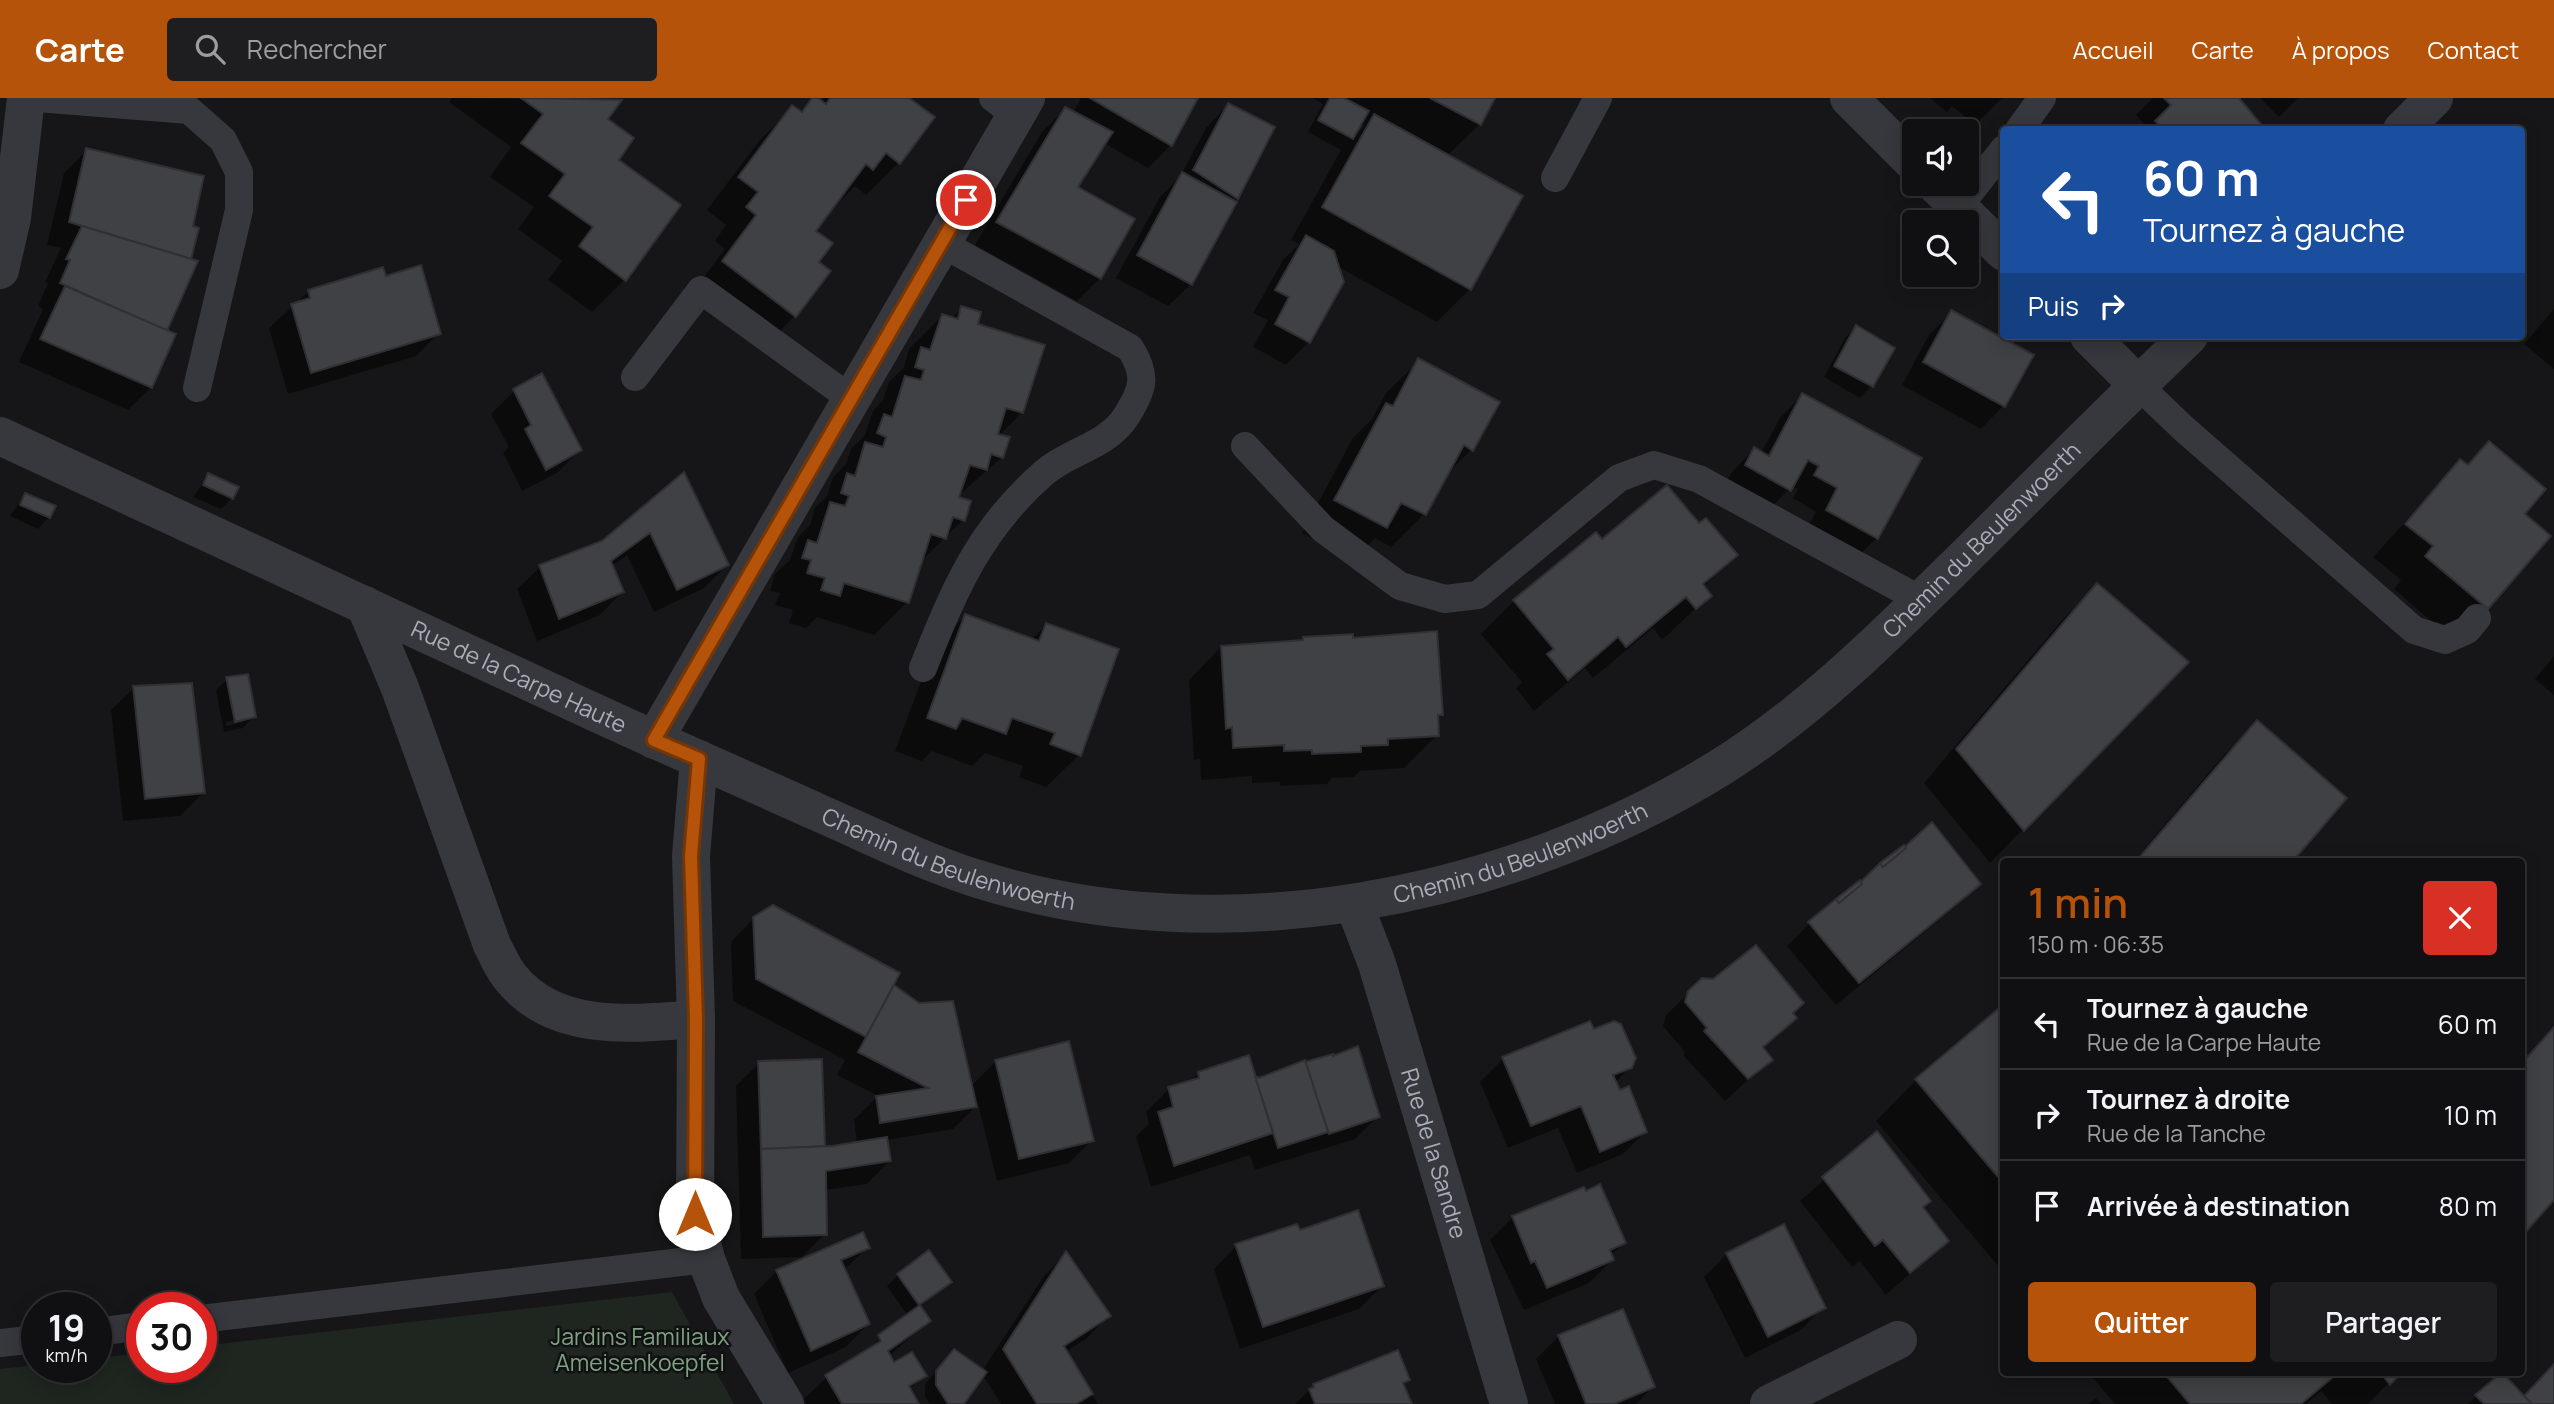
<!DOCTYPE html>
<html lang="fr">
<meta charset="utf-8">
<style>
body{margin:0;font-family:Manrope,sans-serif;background:#1e1e20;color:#f1f3f6;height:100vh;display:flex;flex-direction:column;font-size:26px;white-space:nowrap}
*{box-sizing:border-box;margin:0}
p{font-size:23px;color:#9c9d9f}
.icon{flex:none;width:38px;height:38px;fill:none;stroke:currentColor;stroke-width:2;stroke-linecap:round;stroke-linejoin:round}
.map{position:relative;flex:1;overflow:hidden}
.side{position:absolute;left:2000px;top:760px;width:525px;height:518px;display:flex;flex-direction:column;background:#101012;border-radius:7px;box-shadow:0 4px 18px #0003,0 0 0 2px #303032}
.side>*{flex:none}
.guide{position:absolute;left:2000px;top:28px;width:525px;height:214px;border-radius:7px;box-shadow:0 4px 18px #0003,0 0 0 2px #303032;background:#1a4fa0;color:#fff;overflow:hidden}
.controls{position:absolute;left:1902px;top:21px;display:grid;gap:14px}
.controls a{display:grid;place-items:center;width:77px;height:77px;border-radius:7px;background:#101012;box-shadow:0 4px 18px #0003,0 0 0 2px #303032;font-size:35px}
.speed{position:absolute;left:21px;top:1194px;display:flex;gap:14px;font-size:35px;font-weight:700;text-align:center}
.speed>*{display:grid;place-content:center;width:91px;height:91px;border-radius:50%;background:#101012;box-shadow:0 4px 18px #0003,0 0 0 2px #303032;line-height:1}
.speed small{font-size:18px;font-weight:400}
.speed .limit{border:10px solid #d22;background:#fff;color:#111}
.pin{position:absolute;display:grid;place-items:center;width:60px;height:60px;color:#fff;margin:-30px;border:4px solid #fff;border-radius:50%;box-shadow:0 2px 7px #0007}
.me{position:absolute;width:77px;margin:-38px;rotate:0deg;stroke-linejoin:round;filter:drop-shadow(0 0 5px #0008)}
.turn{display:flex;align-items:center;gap:24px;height:147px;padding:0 28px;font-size:32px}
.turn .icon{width:91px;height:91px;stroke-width:2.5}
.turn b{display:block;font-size:49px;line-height:60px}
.then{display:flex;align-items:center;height:66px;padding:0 28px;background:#0003;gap:14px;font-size:26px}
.round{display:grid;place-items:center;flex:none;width:74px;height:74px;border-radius:7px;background:#1e1e20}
.summary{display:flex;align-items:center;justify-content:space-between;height:119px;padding:0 28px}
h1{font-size:42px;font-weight:600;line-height:52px;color:#b45309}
.action{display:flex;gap:14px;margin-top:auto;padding:14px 28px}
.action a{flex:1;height:80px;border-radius:7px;background:#b45309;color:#fff;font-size:28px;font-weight:600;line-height:80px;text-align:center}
.action a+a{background:#1e1e20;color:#f1f3f6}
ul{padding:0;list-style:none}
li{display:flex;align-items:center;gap:21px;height:91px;padding:0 28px;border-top:2px solid #303032}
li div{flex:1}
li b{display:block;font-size:26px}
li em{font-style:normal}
header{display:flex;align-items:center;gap:42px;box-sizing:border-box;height:98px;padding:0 35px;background:#b45309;color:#fff}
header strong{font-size:33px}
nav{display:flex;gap:38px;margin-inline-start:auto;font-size:24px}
.search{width:490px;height:63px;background:#1e1e20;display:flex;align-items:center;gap:18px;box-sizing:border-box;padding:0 24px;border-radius:7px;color:#9c9d9f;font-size:26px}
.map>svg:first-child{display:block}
</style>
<header>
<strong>Carte</strong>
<div class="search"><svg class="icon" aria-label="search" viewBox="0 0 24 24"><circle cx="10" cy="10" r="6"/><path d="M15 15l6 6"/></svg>Rechercher</div>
<nav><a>Accueil</a><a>Carte</a><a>À propos</a><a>Contact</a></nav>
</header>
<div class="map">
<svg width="2554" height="1306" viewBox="0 0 2554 1306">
<rect width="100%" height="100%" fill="#161618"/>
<polygon fill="#1e261f" points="672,1194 734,1306 0,1306 0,1271 37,1267 96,1269 96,1260 142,1255 142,1269 201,1269 201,1248"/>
<g fill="#0007" fill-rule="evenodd">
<polygon points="452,0 620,2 605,22 616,63 625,181 592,214 548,182 562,163 518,131 534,109 490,79 511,49 449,4"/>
<polygon points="814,0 821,4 824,0 906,0 899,64 866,97 855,88 839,104 837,102 814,134 817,164 795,218 762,251 691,196 725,151 715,143 726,127 707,112 760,42 792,10 799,14"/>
<polygon points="1081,0 1196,0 1171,47 1148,70 1104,45 1076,90 1100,180 1077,203 975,147 1042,34 1065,11 1073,15"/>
<path d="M1312 0H1493L1480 26 1447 58 1470 191 1437 224 1337 168 1342 184 1309 244 1286 267 1253 249 1268 222 1253 215 1283 162 1299 146 1291 142 1341 52 1308 34 1323 6ZM1360 25 1365 28 1354 38Z"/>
<polygon points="1930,0 2002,0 1975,27 1952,8 1947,14"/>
<polygon points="2153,0 2236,0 2263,32 2149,32 2136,17"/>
<polygon points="2260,0 2298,0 2279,19"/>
<polygon points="1228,7 1237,100 1191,186 1168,208 1116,180 1160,99 1180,79 1206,30"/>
<polygon points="87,52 165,234 151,289 128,312 19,264 43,211 38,208 48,185 45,184 61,150 47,147 64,75"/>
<polygon points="384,180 439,235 416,258 288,296 269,230 309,193"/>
<polygon points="962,210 975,227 1022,314 999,338 1002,359 958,398 963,422 920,464 907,504 874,537 817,519 806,530 789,525 793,512 775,507 780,495 770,493 775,476 790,462 798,439 810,427 815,410 827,398 833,379 846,366 851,351 865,337 873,313 883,302 889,284 904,269 909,251 942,218 951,221"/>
<polygon points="2554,211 2554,271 2524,246"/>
<polygon points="1952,214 2031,258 2003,308 1981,331 1902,287 1929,237"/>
<polygon points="1856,229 1893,250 1871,288 1860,300 1824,279 1845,240"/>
<polygon points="1419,263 1471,352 1445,378 1424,416 1391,449 1375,440 1353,462 1302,435 1353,340 1372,321 1386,295"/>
<polygon points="541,278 580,352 557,375 522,393 503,355 509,349 491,316 514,293"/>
<polygon points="1802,297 1877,440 1854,462 1804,436 1816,414 1793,400 1798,391 1792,388 1767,414 1723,390 1732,374 1754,351 1761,355 1780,320"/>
<polygon points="2489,345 2523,416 2548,438 2487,510 2454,543 2394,491 2401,482 2373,459 2460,364 2466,368"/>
<polygon points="209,377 232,400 221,411 193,399"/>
<polygon points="683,377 727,467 704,490 654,514 627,457 612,468 622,494 600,517 537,543 517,491 540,469 603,444"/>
<polygon points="25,397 49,419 38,431 10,418"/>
<polygon points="1698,428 1735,457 1703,489 1710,497 1662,542 1653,530 1593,580 1585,570 1534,613 1516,590 1522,584 1481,536 1514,503 1596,436 1601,443"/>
<polygon points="2097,488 2187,564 1990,765 1924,685 2064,520"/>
<polygon points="965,518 1031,542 1046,527 1079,657 1046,689 1019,679 1023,668 985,655 972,668 932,653 922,663 895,653 933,551"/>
<polygon points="1304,541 1352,542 1441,616 1436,621 1437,637 1404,670 1360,673 1354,679 1332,680 1327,686 1280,688 1280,684 1252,685 1252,678 1201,682 1200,661 1194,662 1189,582 1221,549 1300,544"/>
<polygon points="2554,558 2554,597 2535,581"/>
<path d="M227 581 254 619 243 630 224 634 216 592ZM243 620V624L226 628V624Z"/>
<polygon points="134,590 203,695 180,718 123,723 111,612"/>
<polygon points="2257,625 2291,763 2134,763 2224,657"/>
<polygon points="1979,786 1956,808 1836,907 1787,848 1810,825"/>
<polygon points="754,820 891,888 918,907 971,988 996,963 1092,1042 1069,1065 997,1083 978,1006 953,1031 886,1042 889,1063 867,1086 824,1092 825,1136 802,1159 741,1161 736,988 759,965 820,963 823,1050 857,1045 854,1022 878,998 837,977 845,962 733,903 731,844"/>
<polygon points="1690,894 1792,916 1795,920 1762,951 1771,961 1725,1003 1683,957 1685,954 1663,928 1666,917"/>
<polygon points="2004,908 2004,1175 1876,1023 1916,982"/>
<polygon points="2554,928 2554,1100 2522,1135 2522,964"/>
<polygon points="1593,934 1630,969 1615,985 1645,1034 1623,1056 1577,1075 1558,1030 1508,1050 1480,984 1503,961"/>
<polygon points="1332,958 1378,1018 1355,1041 1255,1072 1250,1057 1151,1089 1136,1038 1149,1026 1146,1014 1169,991 1189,985 1199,975 1259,981 1305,964"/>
<polygon points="1877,1036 1922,1110 1947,1143 1886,1197 1860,1163 1852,1169 1800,1103"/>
<polygon points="1513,1119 1623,1145 1611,1158 1612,1162 1589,1185 1524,1212 1490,1142"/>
<polygon points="1299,1134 1382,1188 1359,1211 1240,1251 1214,1171 1236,1148"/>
<polygon points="868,1149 844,1172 868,1226 846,1249 788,1275 754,1196 777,1173"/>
<polygon points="1066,1156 1108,1218 1086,1241 1065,1254 1098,1306 1001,1306 983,1277 962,1306 930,1306 925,1298 925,1286 943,1265 954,1253 982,1273 1044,1178"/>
<polygon points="1727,1156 1823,1209 1801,1232 1745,1260 1704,1179"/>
<polygon points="898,1177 950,1184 919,1209 929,1223 889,1258 894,1266 924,1277 909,1292 917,1306 806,1306 804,1301 827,1279 861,1257 908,1218 887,1188"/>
<polygon points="1559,1238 1653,1289 1636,1306 1555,1306 1536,1261"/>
<polygon points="2554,1267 2554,1306 2468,1306 2501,1276 2523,1300"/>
<polygon points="2088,1274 2399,1274 2368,1306 2332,1306 2321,1293 2306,1306 2115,1306"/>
<polygon points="1408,1282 1402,1287 1410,1306 1295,1306 1314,1288"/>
<polygon points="2096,1300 2101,1306 2088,1306"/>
</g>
<g fill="#404145" stroke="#303034" stroke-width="2">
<polygon points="521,0 622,2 608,21 634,40 619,62 681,107 626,183 579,148 593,129 549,98 565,76 521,45 543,16"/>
<polygon points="812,0 818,0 826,6 830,0 909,0 935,19 900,66 886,55 873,72 866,66 816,133 833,145 819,164 831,173 796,219 722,163 756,117 746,109 758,94 738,79 792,7 802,14"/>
<polygon points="1090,0 1198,0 1172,48"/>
<polygon points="1330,0 1344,0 1369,13 1353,41 1318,22"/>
<polygon points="1430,0 1495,0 1481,27"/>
<polygon points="2164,0 2239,0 2266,32 2164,32 2155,23 2171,7"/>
<polygon points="1228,5 1275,29 1238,101 1193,72"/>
<polygon points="1065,9 1113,34 1078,89 1135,121 1101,181 996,124"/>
<polygon points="1374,16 1523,98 1471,192 1322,109"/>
<polygon points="86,50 204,78 193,128 199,130 191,161 69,124"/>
<polygon points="1182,74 1237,104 1192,187 1137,157"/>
<polygon points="82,128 198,163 167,233 60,185 70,162 66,161"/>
<polygon points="1306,137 1334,153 1344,184 1310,245 1275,226 1289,199 1275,192"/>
<polygon points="421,167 441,236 311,275 291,206 310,200 308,192 383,169 386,178"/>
<polygon points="65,188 176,236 152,290 40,241"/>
<polygon points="961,208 981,214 978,226 1045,247 1023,315 1006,310 998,336 1010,339 1003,360 991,356 987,372 970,367 959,399 971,403 965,423 953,419 946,441 931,436 909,505 844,485 840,498 821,492 825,480 807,475 811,462 802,460 808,442 817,445 830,404 845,408 849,398 841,395 847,375 855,378 865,344 883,349 886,339 877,335 884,316 892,319 905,278 921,282 924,272 915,269 921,249 930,252 942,216 958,221"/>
<polygon points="1951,212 2034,257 2005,309 1923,264"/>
<polygon points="1856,227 1895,250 1873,289 1834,268"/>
<polygon points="1418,260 1500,304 1473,353 1464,347 1426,417 1401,405 1387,430 1334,402 1386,305 1393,308"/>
<polygon points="542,275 582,352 546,372 525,331 531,327 513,291"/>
<polygon points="1802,295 1922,360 1878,441 1826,412 1837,390 1814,377 1819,368 1808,362 1791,393 1745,367 1754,349 1769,358"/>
<polygon points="2489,343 2546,391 2525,416 2551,438 2488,511 2425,458 2433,448 2405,426 2460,361 2468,367"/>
<polygon points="684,374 729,467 677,492 650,435 611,463 624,494 559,521 539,467 602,443"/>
<polygon points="208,375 239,389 233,401 203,387"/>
<polygon points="1667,387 1699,425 1706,420 1738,457 1703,486 1712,498 1696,511 1686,499 1626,549 1618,539 1568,582 1547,556 1554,551 1513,502 1596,434 1602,441"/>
<polygon points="25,395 56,408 50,420 20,407"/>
<polygon points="2097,485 2189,564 2024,733 1956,651"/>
<polygon points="965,516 1039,543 1046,525 1119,551 1081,658 1050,646 1055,635 1012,620 1006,636 962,620 956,631 927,620"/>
<polygon points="1437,533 1443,617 1438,617 1439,638 1388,641 1388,647 1361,648 1361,654 1312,656 1312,652 1284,653 1284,647 1233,650 1232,629 1226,631 1221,548 1303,542 1303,539 1353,536 1353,540"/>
<polygon points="248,576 256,619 235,624 226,579"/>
<polygon points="192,585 205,695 145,701 133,588"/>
<polygon points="2257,622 2347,700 2293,763 2136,763"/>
<polygon points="1932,724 1981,786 1859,885 1808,824 1836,801 1839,805 1880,765 1883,769"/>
<polygon points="1904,747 1906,750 1883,769 1880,765"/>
<polygon points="1860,782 1862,786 1839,805 1836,801"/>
<polygon points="773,807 900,875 866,939 756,881 753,819"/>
<polygon points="1756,847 1804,905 1793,915 1797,920 1763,949 1773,962 1748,981 1704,933 1707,930 1685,904 1688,893 1702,880 1713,881"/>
<polygon points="894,887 919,905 953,903 977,1009 880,1025 876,998 928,990 858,954"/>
<polygon points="2004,906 2004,1086 1915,981"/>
<polygon points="1590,923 1594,931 1614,923 1621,926 1636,960 1632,970 1613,977 1620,992 1629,988 1647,1034 1600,1054 1581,1008 1531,1028 1502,959"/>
<polygon points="2554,929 2554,1102 2522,1138 2522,965"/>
<polygon points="1069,943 1094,1043 1019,1061 995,962"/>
<polygon points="1358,948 1380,1019 1329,1036 1305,964 1333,956 1333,958"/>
<polygon points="1249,957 1273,1035 1174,1068 1158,1014 1173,1009 1168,989 1199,980 1198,974"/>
<polygon points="822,961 825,1048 761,1051 758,963"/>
<polygon points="1305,962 1328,1034 1278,1050 1255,978 1259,980"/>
<polygon points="1877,1033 1931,1103 1923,1109 1949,1143 1910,1175 1883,1142 1875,1148 1822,1079"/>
<polygon points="887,1039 891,1063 826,1073 827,1137 763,1139 761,1051 832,1048"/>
<polygon points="1600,1086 1626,1145 1610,1152 1614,1162 1547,1190 1535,1163 1531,1165 1512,1118 1584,1089 1586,1093"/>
<polygon points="1358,1112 1384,1188 1263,1229 1235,1146 1297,1126 1300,1132"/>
<polygon points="1784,1126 1826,1210 1768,1239 1726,1155"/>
<polygon points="863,1134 870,1150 841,1162 870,1226 811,1253 776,1172"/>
<polygon points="929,1152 952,1184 919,1207 897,1176"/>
<polygon points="1066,1153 1111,1218 1064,1248 1093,1296 1076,1306 1037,1306 1003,1251"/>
<polygon points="920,1207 931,1223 888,1253 894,1264 912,1254 927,1278 909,1288 919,1306 842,1306 825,1277 881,1243 878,1237"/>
<polygon points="1623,1211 1655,1289 1614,1306 1586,1306 1558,1237"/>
<polygon points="954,1251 987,1274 964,1306 948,1306 936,1287 936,1273"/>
<polygon points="1398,1252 1410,1282 1403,1285 1412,1306 1315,1306 1309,1291 1314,1289 1313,1286"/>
<polygon points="2554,1266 2554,1306 2532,1306 2524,1298"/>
<polygon points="2163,1274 2339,1274 2301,1306 2190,1306"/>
<polygon points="2380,1274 2402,1274 2390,1287"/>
<polygon points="2502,1274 2524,1298 2532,1306 2484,1306 2475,1297"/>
</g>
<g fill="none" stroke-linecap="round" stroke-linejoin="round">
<g stroke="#37383d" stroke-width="28">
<polyline points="37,0 189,12 223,42 239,74 239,112 197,290"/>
<polyline points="993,0 1016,17"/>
<polyline points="2019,32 2042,0"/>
<polyline points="1555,80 1598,0"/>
<polyline points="1958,109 2004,51"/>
<polyline points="635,279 701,192 850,300"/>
<polyline points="2138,287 2183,330 2414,532 2445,542 2467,532 2477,520"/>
<polyline points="1245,348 1323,431 1400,488 1445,501 1478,497 1619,380 1654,367 1699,381 1921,502"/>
<path d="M923 570C954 492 980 430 1045 374 1071 352 1108 348 1127 317 1144 290 1147 277 1130 250L941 145"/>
<polyline points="201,1221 706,1161"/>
<polyline points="96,1234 142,1228"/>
<polyline points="0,1245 37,1241"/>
</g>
<g stroke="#37383d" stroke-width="38">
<polyline points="1849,0 1914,65"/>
<polyline points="2402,32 2434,0"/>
<polyline points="1935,86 2004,154"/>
<polyline points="0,172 12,120 26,0"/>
<polyline points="2089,238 2138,287"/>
<path id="s1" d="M0 338C189 426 378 513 566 601 649 640 733 676 817 714 870 737 923 764 978 781 1221 858 1508 801 1721 669 1809 614 1885 538 1958 466 2035 390 2111 313 2189 238"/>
<path d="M365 507 400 590 492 847C498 858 503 871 511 880 555 935 634 926 696 921"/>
<polyline points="654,642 1026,0"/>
<polyline points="699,661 691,758 696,921 695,1116 706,1161 721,1200 785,1306"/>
<path id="s2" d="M1354 806 1377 866 1509 1306"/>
<polyline points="1769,1306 1898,1242"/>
</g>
</g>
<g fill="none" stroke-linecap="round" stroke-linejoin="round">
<defs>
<polyline id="route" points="695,1116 696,921 691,758 699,661 654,642 966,102"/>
</defs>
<use href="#route" stroke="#753606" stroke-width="18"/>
<use href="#route" stroke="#b45309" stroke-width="12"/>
</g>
<g text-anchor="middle" stroke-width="5" stroke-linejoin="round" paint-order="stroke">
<g font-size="23" fill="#a8adb8" stroke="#111113">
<text dy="8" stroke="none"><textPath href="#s1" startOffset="2194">Chemin du Beulenwoerth</textPath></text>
<text dy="8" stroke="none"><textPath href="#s1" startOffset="572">Rue de la Carpe Haute</textPath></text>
<text dy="8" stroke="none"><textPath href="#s1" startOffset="1628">Chemin du Beulenwoerth</textPath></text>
<text dy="8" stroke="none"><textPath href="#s1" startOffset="1040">Chemin du Beulenwoerth</textPath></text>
<text dy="8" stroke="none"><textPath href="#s2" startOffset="262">Rue de la Sandre</textPath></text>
</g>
<g font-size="23" fill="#7fa381" stroke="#111113">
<text x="640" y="1247">Jardins Familiaux<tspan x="640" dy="26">Ameisenkoepfel</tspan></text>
</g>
</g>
</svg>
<div class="controls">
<a><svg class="icon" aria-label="sound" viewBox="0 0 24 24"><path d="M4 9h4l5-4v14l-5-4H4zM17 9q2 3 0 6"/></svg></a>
<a><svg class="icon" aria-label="search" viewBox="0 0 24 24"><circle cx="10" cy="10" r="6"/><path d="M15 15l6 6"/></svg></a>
</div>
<div class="speed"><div>19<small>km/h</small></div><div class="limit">30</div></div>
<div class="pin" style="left:966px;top:102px;background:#d93025"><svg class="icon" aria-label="arrive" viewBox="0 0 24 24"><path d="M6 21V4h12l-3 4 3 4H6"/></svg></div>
<svg class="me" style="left:695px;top:1116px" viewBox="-20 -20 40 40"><circle r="19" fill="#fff"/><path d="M0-13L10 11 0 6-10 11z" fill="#b45309"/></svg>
<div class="guide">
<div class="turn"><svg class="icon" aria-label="left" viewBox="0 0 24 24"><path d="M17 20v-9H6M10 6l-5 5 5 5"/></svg><div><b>60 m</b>Tournez à gauche</div></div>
<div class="then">Puis<svg class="icon" aria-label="right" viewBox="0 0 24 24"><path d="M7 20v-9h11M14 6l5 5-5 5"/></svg></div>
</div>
<section class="side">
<div class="summary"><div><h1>1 min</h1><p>150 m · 06:35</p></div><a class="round" style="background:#d93025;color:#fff"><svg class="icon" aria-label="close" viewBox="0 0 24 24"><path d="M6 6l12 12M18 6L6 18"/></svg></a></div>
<ul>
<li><svg class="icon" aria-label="left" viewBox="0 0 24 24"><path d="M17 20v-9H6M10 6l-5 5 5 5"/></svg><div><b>Tournez à gauche</b><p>Rue de la Carpe Haute</p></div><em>60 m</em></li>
<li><svg class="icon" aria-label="right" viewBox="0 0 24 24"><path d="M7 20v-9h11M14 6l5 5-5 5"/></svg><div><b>Tournez à droite</b><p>Rue de la Tanche</p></div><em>10 m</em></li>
<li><svg class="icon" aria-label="arrive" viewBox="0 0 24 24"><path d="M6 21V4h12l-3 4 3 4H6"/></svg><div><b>Arrivée à destination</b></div><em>80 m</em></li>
</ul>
<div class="action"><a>Quitter</a><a>Partager</a></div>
</section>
</div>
